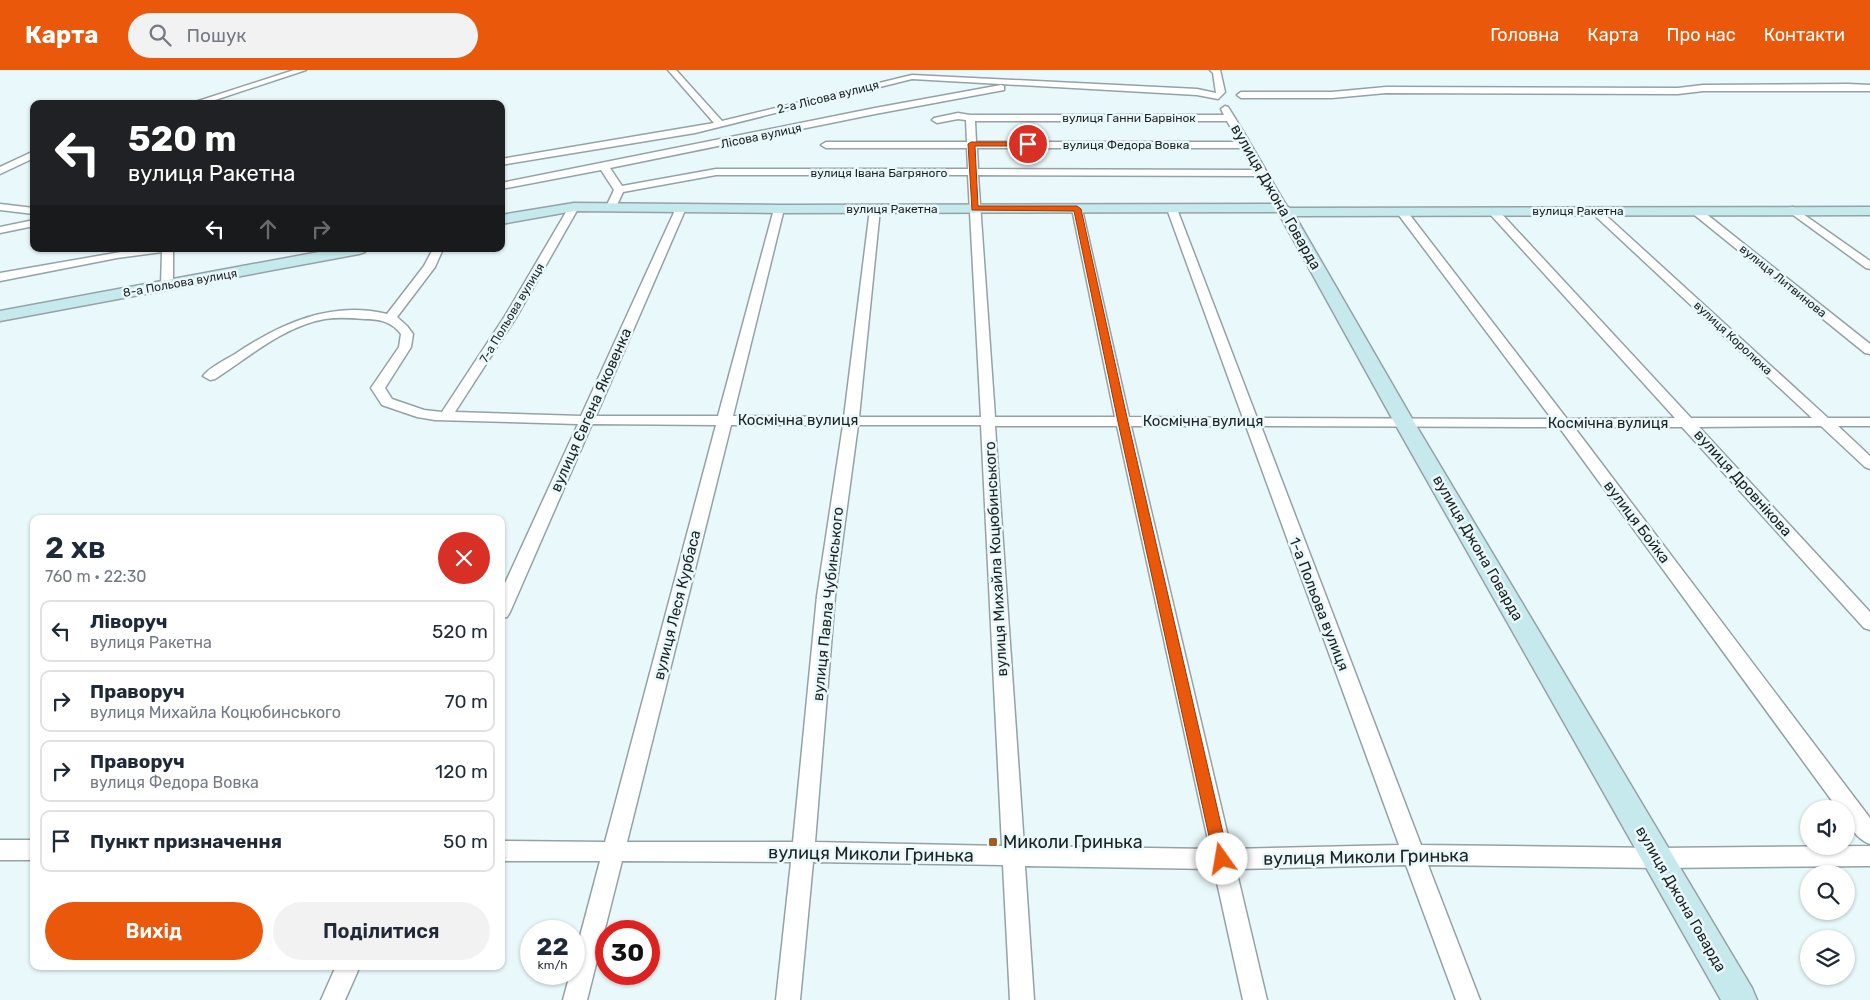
<!DOCTYPE html>
<html lang="uk">
<meta charset="utf-8">
<style>
body{margin:0;font-family:Rubik,sans-serif;background:#f2f2f3;color:#1f2937;height:100vh;display:flex;flex-direction:column;font-size:19px;white-space:nowrap}
*{box-sizing:border-box;margin:0}
p{font-size:16px;color:#747a83}
.icon{flex:none;width:28px;height:28px;fill:none;stroke:currentColor;stroke-width:2;stroke-linecap:round;stroke-linejoin:round}
.map{position:relative;flex:1;overflow:hidden}
.side{position:absolute;left:30px;top:445px;width:475px;height:455px;display:flex;flex-direction:column;background:#fff;border-radius:10px;box-shadow:0 1px 4px #0004}
.side>*{flex:none}
.hud{position:absolute;left:30px;top:30px;width:475px;height:152px;border-radius:10px;box-shadow:0 1px 4px #0004;background:#202124;color:#fff;overflow:hidden}
.controls{position:absolute;left:1800px;top:730px;display:grid;gap:10px}
.controls a{display:grid;place-items:center;width:55px;height:55px;border-radius:50%;background:#fff;box-shadow:0 1px 4px #0004;font-size:25px}
.speed{position:absolute;left:520px;top:850px;display:flex;gap:10px;font-size:25px;font-weight:700;text-align:center}
.speed>*{display:grid;place-content:center;width:65px;height:65px;border-radius:50%;background:#fff;box-shadow:0 1px 4px #0004;line-height:1}
.speed small{font-size:12px;font-weight:400}
.speed .limit{border:8px solid #d22;background:#fff;color:#111}
.pin{position:absolute;display:grid;place-items:center;width:42px;height:42px;color:#fff;margin:-21px;border:2px solid #fff;border-radius:50%;box-shadow:0 1px 5px #0007}
.me{position:absolute;width:55px;margin:-28px;rotate:347deg;stroke-linejoin:round;filter:drop-shadow(0 0 4px #0008)}
.turn{display:flex;align-items:center;gap:18px;height:105px;padding:0 15px;font-size:22px}
.turn .icon{width:65px;height:65px;stroke-width:2.5}
.turn b{display:block;font-size:35px;line-height:42px}
.lanes{display:flex;align-items:center;height:48px;padding:0 15px;background:#0003;justify-content:center;gap:25px;direction:ltr}
.lanes .off{opacity:.35}
.round{display:grid;place-items:center;flex:none;width:52px;height:52px;border-radius:26px;background:#f2f2f3}
.head{display:flex;align-items:center;justify-content:space-between;height:85px;padding:0 15px}
h1{font-size:30px;font-weight:600;line-height:38px}
.button{display:flex;gap:10px;margin-top:auto;padding:10px 15px}
.button a{flex:1;height:58px;border-radius:30px;background:#ea580c;color:#fff;font-size:20px;font-weight:600;line-height:58px;text-align:center}
.button a+a{background:#f2f2f3;color:#1f2937}
ul{padding:0;list-style:none}
li{display:flex;align-items:center;gap:15px;height:62px;margin:0 10px 8px;padding:0 5px;border:2px solid #e0e1e3;border-radius:10px}
li div{flex:1}
li b{display:block;font-size:19px}
li em{font-style:normal}
header{display:flex;align-items:center;gap:30px;box-sizing:border-box;height:70px;padding:0 25px;background:#ea580c;color:#fff}
header strong{font-size:24px}
nav{display:flex;gap:28px;margin-inline-start:auto;font-size:18px}
.search{width:350px;height:45px;background:#f2f2f3;display:flex;align-items:center;gap:12px;box-sizing:border-box;padding:0 18px;border-radius:28px;color:#747a83;font-size:19px}
.map>svg:first-child{display:block}
</style>
<header>
<strong>Карта</strong>
<div class="search"><svg class="icon" aria-label="search" viewBox="0 0 24 24"><circle cx="10" cy="10" r="6"/><path d="M15 15l6 6"/></svg>Пошук</div>
<nav><a>Головна</a><a>Карта</a><a>Про нас</a><a>Контакти</a></nav>
</header>
<div class="map">
<svg width="1870" height="930" viewBox="0 0 1870 930">
<rect width="100%" height="100%" fill="#e9f8fa"/>
<g fill="none" stroke-linecap="round" stroke-linejoin="round">
<defs>
<g id="street">
<polygon points="294,0 306,0 203,34 189,34"/>
<polygon points="668,0 676,0 722,51 912,5 1197,19 1216,23 1213,3 1210,0 1220,0 1225,22 1218,29 1197,25 912,9 695,63 501,95 501,89 714,53"/>
<polygon points="1848,14 1870,15 1870,21 1703,21 1678,24 1386,23 1332,28 1241,28 1237,25 1241,22 1332,22 1386,17 1678,18 1703,15"/>
<path d="M1001 15 1004 16V20L875 44 610 98 622 116 716 99H968L967 78H826L821 75 826 72H967L966 50 958 49 937 53 932 50 934 48 958 43 970 45H1224L1221 39 1225 36 1228 37C1249 69 1267 104 1288 138L1287 140H1279L1258 106 978 105 995 347H1115L1072 139 1077 136 1082 139 1129 347 1243 348 1167 139 1172 136 1177 139 1257 348 1552 349 1398 144 1397 142 1402 139 1406 140 1567 349 1675 348 1490 144 1489 142 1494 139 1498 140 1691 348H1812L1591 142 1596 139 1600 140 1828 348H1870V356H1838L1870 386V399L1865 397 1821 356 1699 357 1870 542V560L1864 558 1682 357H1574L1870 748V774C1856 769 1846 753 1846 739H1838L1559 357 1261 356 1421 775 1658 778 1870 776V796L1658 798 1428 795 1480 930H1456L1406 795 1236 799 1267 930H1243L1214 799 1025 796 1034 930H1010L1003 795 813 792 800 930H776L791 792 622 791 587 930H563L570 904H574V889L600 791H501V771L605 772 716 355 592 354 510 542 507 547 501 548V522L578 354 435 350 417 347 382 335 371 318 399 277 401 264C391 251 379 249 364 249 351 248 338 247 325 249 284 256 249 287 215 309L210 310 203 306C210 297 225 290 235 284 280 254 331 230 387 244L424 196 433 179H443L435 197 397 247 407 256 413 264 411 277 385 318 392 329 424 340 442 342 505 246 569 137 574 134 579 137 517 246 455 342 581 346 676 138 681 135 686 138 596 346H718L774 139 779 136 784 139 733 346 844 347 870 139 875 136 880 139 859 347H981L968 105H716L623 122 616 137 611 140 606 137 614 120 601 100 501 119V113L875 38ZM975 51H1227L1239 72H976ZM977 78H1242L1254 100 978 99ZM731 355H843L817 526 793 772H627ZM858 355H981L1002 776 815 772 835 526ZM995 356H1117L1210 779 1024 776ZM1131 356H1246L1399 775 1231 779Z"/>
<polygon points="34,81 34,88 0,104 0,97"/>
<polygon points="0,134 34,138 34,144 0,140"/>
<polygon points="1793,137 1870,191 1870,199 1866,198 1789,142 1788,140 1789,138"/>
<polygon points="1696,138 1700,139 1870,274 1870,284 1865,283 1692,143 1691,141 1692,139"/>
<polygon points="34,150 34,156 0,163 0,157"/>
<polygon points="138,179 173,179 173,215 171,218 167,219 161,215 162,182 117,188 0,211 0,203"/>
<rect x="0" y="770" width="34" height="20"/>
<polygon points="336,896 360,896 345,930 321,930"/>
</g>
<g id="secondary">
<polygon points="574,133 779,135 1283,134 1290,138 1870,137 1870,145 1295,146 1414,352 1752,918 1757,930 1721,930 1394,352 1278,142 779,143 574,141 501,154 501,145"/>
<polygon points="335,179 367,179 365,182 359,184 0,251 0,241"/>
</g>
</defs>
<use href="#street" stroke="#95a2a5" stroke-width="3"/>
<use href="#secondary" stroke="#95a2a5" stroke-width="3"/>
<use href="#street" fill="#fff" fill-rule="evenodd"/>
<use href="#secondary" fill="#c6e9ee" fill-rule="evenodd"/>
</g>
<polygon fill="#ea580c" stroke="#983908" points="971,72 1028,72 1031,74 1028,76 975,76 978,136 1077,136 1081,139 1128,352 1229,789 1227,794 1222,796 1216,794 1214,789 1118,352 1074,141 972,140 968,74"/>
<rect fill="#9d5e26" stroke="#e9f8fa" stroke-width="2" x="988" y="767" width="10" height="10" rx="2.5"/>
<g text-anchor="middle" stroke-width="5" stroke-linejoin="round" paint-order="stroke">
<g font-size="12" fill="#1c2122" stroke="#e9f8fa">
<text transform="translate(828 27) rotate(-14)" y="4">2-а Лісова вулиця</text>
<text x="1129" y="52">вулиця Ганни Барвінок</text>
<text transform="translate(761 66) rotate(-12)" y="4">Лісова вулиця</text>
<text x="1126" y="79">вулиця Федора Вовка</text>
<text x="879" y="107">вулиця Івана Багряного</text>
<text x="892" y="143">вулиця Ракетна</text>
<text x="1578" y="145">вулиця Ракетна</text>
<text transform="translate(1783 211) rotate(39)" y="4">вулиця Литвинова</text>
<text transform="translate(180 213) rotate(-10)" y="4">8-а Польова вулиця</text>
<text transform="translate(512 243) rotate(-59)" y="4">7-а Польова вулиця</text>
<text transform="translate(1733 268) rotate(43)" y="4">вулиця Королюка</text>
</g>
<g font-size="15" fill="#1c2122" stroke="#e9f8fa">
<text transform="translate(1276 127) rotate(60)" y="5">вулиця Джона Говарда</text>
<text transform="translate(591 340) rotate(-66)" y="5">вулиця Євгена Яковенка</text>
<text x="798" y="355">Космічна вулиця</text>
<text x="1203" y="356">Космічна вулиця</text>
<text x="1608" y="358">Космічна вулиця</text>
<text transform="translate(1743 413) rotate(48)" y="5">вулиця Дровнікова</text>
<text transform="translate(1637 452) rotate(53)" y="5">вулиця Бойка</text>
<text transform="translate(1478 478) rotate(60)" y="5">вулиця Джона Говарда</text>
<text transform="translate(996 489) rotate(-93)" y="5">вулиця Михайла Коцюбинського</text>
<text transform="translate(828 534) rotate(-84)" y="5">вулиця Павла Чубинського</text>
<text transform="translate(1319 534) rotate(69)" y="5">1-а Польова вулиця</text>
<text transform="translate(677 535) rotate(-76)" y="5">вулиця Леся Курбаса</text>
<text transform="translate(1681 829) rotate(60)" y="5">вулиця Джона Говарда</text>
</g>
<g font-size="18" fill="#1c2122" stroke="#e9f8fa" text-anchor="start">
<text x="1003" y="778">Миколи Гринька</text>
</g>
<g font-size="18" fill="#1c2122" stroke="#e9f8fa">
<text transform="translate(871 784) rotate(1)" y="6">вулиця Миколи Гринька</text>
<text transform="translate(1366 787) rotate(-1)" y="6">вулиця Миколи Гринька</text>
</g>
</g>
</svg>
<div class="controls">
<a><svg class="icon" aria-label="sound" viewBox="0 0 24 24"><path d="M4 9h4l5-4v14l-5-4H4zM17 9q2 3 0 6"/></svg></a>
<a><svg class="icon" aria-label="search" viewBox="0 0 24 24"><circle cx="10" cy="10" r="6"/><path d="M15 15l6 6"/></svg></a>
<a><svg class="icon" aria-label="layers" viewBox="0 0 24 24"><path d="M12 4l9 5-9 5-9-5zM3 14l9 5 9-5"/></svg></a>
</div>
<div class="speed"><div>22<small>km/h</small></div><div class="limit">30</div></div>
<div class="pin" style="left:1028px;top:74px;background:#d93025"><svg class="icon" aria-label="arrive" viewBox="0 0 24 24"><path d="M6 21V4h12l-3 4 3 4H6"/></svg></div>
<svg class="me" style="left:1222px;top:789px" viewBox="-20 -20 40 40"><circle r="19" fill="#fff"/><path d="M0-13L10 11 0 6-10 11z" fill="#ea580c"/></svg>
<div class="hud">
<div class="turn"><svg class="icon" aria-label="left" viewBox="0 0 24 24"><path d="M17 20v-9H6M10 6l-5 5 5 5"/></svg><div><b>520 m</b>вулиця Ракетна</div></div>
<div class="lanes"><svg class="icon" aria-label="left" viewBox="0 0 24 24"><path d="M17 20v-9H6M10 6l-5 5 5 5"/></svg><svg class="icon off" aria-label="ahead" viewBox="0 0 24 24"><path d="M12 20V5M6 11l6-6 6 6"/></svg><svg class="icon off" aria-label="right" viewBox="0 0 24 24"><path d="M7 20v-9h11M14 6l5 5-5 5"/></svg></div>
</div>
<section class="side">
<div class="head"><div><h1>2 хв</h1><p>760 m · 22:30</p></div><a class="round" style="background:#d93025;color:#fff"><svg class="icon" aria-label="close" viewBox="0 0 24 24"><path d="M6 6l12 12M18 6L6 18"/></svg></a></div>
<ul>
<li><svg class="icon" aria-label="left" viewBox="0 0 24 24"><path d="M17 20v-9H6M10 6l-5 5 5 5"/></svg><div><b>Ліворуч</b><p>вулиця Ракетна</p></div><em>520 m</em></li>
<li><svg class="icon" aria-label="right" viewBox="0 0 24 24"><path d="M7 20v-9h11M14 6l5 5-5 5"/></svg><div><b>Праворуч</b><p>вулиця Михайла Коцюбинського</p></div><em>70 m</em></li>
<li><svg class="icon" aria-label="right" viewBox="0 0 24 24"><path d="M7 20v-9h11M14 6l5 5-5 5"/></svg><div><b>Праворуч</b><p>вулиця Федора Вовка</p></div><em>120 m</em></li>
<li><svg class="icon" aria-label="arrive" viewBox="0 0 24 24"><path d="M6 21V4h12l-3 4 3 4H6"/></svg><div><b>Пункт призначення</b></div><em>50 m</em></li>
</ul>
<div class="button"><a>Вихід</a><a>Поділитися</a></div>
</section>
</div>
